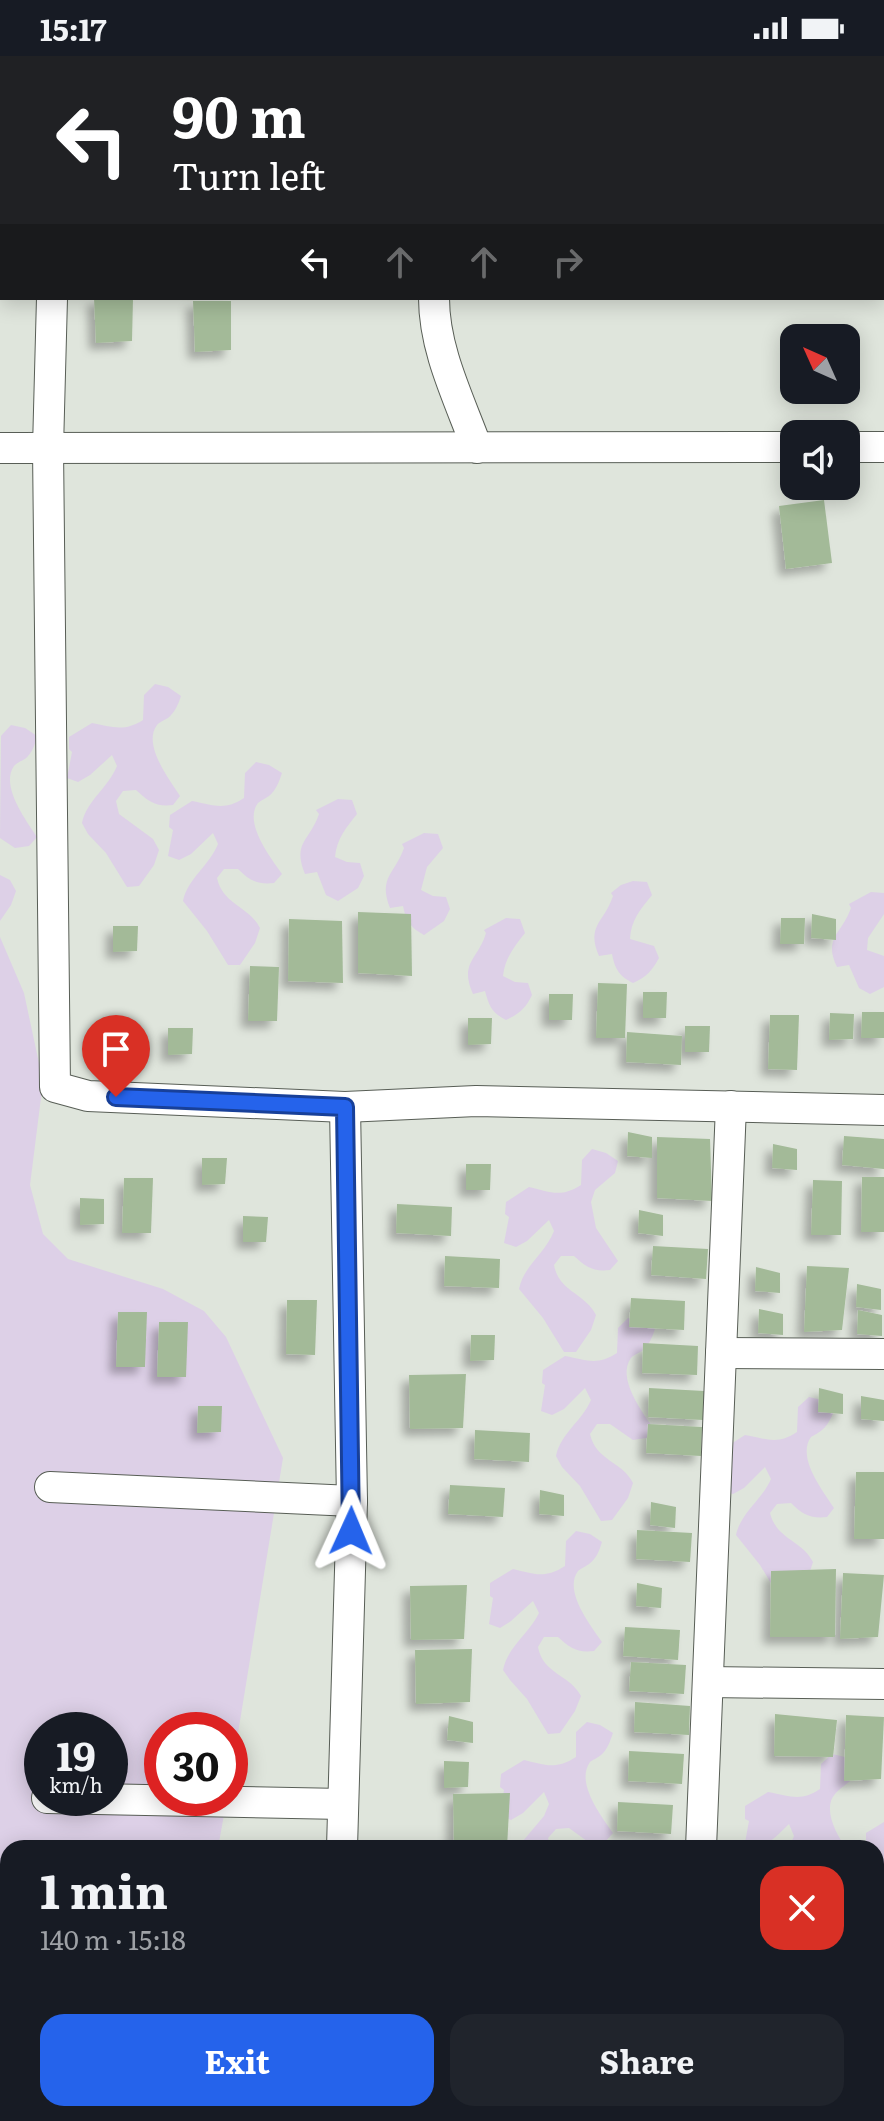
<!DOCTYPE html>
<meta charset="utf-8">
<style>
body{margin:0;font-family:Literata,serif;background:#20242c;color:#f1f3f6;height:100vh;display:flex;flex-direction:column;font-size:30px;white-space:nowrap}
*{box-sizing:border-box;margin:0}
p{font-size:26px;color:#9ea1a6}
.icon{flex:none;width:44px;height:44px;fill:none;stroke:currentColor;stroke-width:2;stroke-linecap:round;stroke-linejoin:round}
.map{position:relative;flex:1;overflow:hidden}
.details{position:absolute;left:0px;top:1784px;width:884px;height:282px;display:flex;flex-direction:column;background:#171b24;border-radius:24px 24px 0 0;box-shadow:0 4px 20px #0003}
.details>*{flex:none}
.banner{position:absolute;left:0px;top:0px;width:884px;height:244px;box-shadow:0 4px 20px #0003;background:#202124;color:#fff;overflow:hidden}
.needle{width:52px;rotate:315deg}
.tools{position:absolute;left:780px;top:268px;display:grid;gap:16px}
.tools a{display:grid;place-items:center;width:80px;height:80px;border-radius:16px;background:#171b24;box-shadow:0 4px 20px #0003;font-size:40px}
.speed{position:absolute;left:24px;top:1656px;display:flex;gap:16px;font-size:40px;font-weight:700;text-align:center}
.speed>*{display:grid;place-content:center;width:104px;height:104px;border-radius:50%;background:#171b24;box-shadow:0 4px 20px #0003;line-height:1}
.speed small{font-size:20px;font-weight:400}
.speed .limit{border:12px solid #d22;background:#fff;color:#111}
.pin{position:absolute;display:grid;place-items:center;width:68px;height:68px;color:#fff;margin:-82px -34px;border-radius:50% 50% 50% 0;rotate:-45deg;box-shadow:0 0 8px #0007}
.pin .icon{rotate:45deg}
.me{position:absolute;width:88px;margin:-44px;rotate:1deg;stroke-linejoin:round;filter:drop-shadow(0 0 6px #0008)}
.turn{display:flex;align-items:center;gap:28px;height:168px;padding:0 40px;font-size:36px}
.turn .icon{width:104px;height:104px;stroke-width:2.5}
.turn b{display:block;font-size:56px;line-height:68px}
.lanes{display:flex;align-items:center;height:76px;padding:0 40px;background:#0003;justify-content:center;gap:40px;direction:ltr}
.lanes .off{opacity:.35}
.round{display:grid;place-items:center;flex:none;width:84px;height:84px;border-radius:24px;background:#20242c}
.summary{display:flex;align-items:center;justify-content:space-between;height:136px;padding:0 40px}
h1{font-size:48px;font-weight:700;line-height:60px}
.cta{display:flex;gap:16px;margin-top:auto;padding:16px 40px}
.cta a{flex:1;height:92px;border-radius:24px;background:#2563eb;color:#fff;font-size:32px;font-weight:700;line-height:92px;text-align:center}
.cta a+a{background:#20242c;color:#f1f3f6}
.status{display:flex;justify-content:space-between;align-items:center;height:56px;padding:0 40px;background:#171b24;direction:ltr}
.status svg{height:22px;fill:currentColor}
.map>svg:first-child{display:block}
</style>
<div class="status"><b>15:17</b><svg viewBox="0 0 49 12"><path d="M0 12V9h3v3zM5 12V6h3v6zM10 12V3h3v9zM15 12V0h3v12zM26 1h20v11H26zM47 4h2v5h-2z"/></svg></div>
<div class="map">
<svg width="884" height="2065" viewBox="0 0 884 2065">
<defs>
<filter id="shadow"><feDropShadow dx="-7" dy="7" stdDeviation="4" flood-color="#0004"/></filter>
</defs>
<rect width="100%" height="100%" fill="#dfe5dc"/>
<g fill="#ddd0e7" fill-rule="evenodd">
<path d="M155 628 168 631 181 640C178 649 175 656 168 662 166 663 158 667 157 669 142 689 170 724 180 740L173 749C156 751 149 746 136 734L123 735 116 745 119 758 153 783 159 794 154 809 139 830 127 831 106 797 88 778 82 767C87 744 108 732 117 710L112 699 90 719 78 726 67 722 72 696 69 693V681L92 667C111 671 125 676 143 664L144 639Z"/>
<path d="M11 669 25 672 37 680C35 689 32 697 25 703 23 704 15 708 14 710 0 730 26 764 37 781L29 790 15 792 0 782 1 680Z"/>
<path d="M256 706 269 709 282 717C279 726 276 734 269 740 269 740 259 746 258 747 243 767 271 802 282 818L274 827C257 829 249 824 238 813H224L217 822C223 849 249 850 260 872L255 887 240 909H228L207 875 183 845C188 822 209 810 218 788L213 777 191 798 179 804 168 800 173 774 169 771 170 759 192 745C213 749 225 755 244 742L245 717Z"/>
<path d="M338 743 352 744 357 758C346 772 337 782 335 801L347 806 360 807 364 820 358 832 338 845 326 839 317 816 305 818C292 786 310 785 319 758L316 754Z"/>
<path d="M424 777 438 778 443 792 427 811 421 834 433 840 446 841 450 853 444 865 424 879C411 872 406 865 403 850L390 852C378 821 395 818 404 792L402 788Z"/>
<polygon points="0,819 10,824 16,835 11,849 0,865"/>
<path d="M633 825 647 826 652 839C640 854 631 864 630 883L654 890 659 902C652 915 646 921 633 927 619 920 615 913 612 898L599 900C586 869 604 867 613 840L611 837 621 829Z"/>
<path d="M871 836 884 837V858L868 882 867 894 884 900V931L870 938 859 932 849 909 837 911C823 881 842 878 851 852L849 848Z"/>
<path d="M506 862 520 863 525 877C514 891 505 902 503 920L515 926 528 927 532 939C526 952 519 958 506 964 492 957 489 950 485 935L473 938C459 906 478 904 486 877L484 874Z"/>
<path d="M0 881 24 937 43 1026 30 1129 43 1178 68 1203 163 1233 204 1255 226 1281 283 1402 230 1726V1674H162V1742H227L218 1792H8V2058H78L68 2065H0ZM42 1674H110V1742H42Z"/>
<path d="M592 1093 606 1097 618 1105 615 1117 595 1134 591 1146 596 1172 618 1205 610 1214C593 1216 586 1211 574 1200H561L554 1209C559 1236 585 1237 596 1259L591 1274 576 1296H564L543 1262 519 1233C524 1209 545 1198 554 1175L549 1164 527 1185 516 1191 504 1187 509 1161 505 1158 506 1146 529 1131C550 1136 561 1142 581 1129L582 1104Z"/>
<path d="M628 1262 642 1265 655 1273C652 1282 649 1289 642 1295 640 1296 632 1300 631 1302 616 1322 643 1357 654 1373L646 1382 633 1384 610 1368H597L590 1378C596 1405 622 1405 633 1427L628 1442 612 1464 601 1465 580 1430 562 1411 556 1400C561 1377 582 1365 591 1344L585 1332 564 1353 552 1359 541 1355 545 1329 542 1327 543 1314 565 1300C587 1304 597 1310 617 1297L618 1272Z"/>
<path d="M809 1341 822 1344 835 1352C832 1360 829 1368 822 1374 820 1376 813 1380 811 1381 796 1402 824 1436 834 1452L827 1461C810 1463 802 1458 791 1447L777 1448 770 1457C777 1484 802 1484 813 1506L808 1521 781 1544 760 1509 736 1479C741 1456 762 1444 771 1423L765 1411 744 1432 733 1438 721 1434 723 1393 745 1379C767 1383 778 1389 797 1376L798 1351Z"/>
<path d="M576 1475 590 1478 602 1486C599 1495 597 1502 589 1508 588 1509 580 1513 578 1515 563 1535 591 1570 602 1586L594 1595C577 1597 570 1592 558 1581H544L538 1591C543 1618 569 1618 581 1640L575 1655 560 1677 548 1678 527 1643 510 1624 503 1614C508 1590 529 1578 539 1557L533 1545 511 1565 500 1572 489 1568 493 1542 490 1540V1527L513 1513C534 1518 545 1523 565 1510L566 1485Z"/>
<path d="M587 1666 600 1669 613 1677C610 1685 608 1693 601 1699 599 1701 591 1705 590 1706 575 1727 602 1761 613 1777L605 1786 591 1788 569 1772 556 1773 548 1782 551 1792H517L544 1760 549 1748 544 1736 523 1757 511 1764 500 1759 504 1734 500 1731 501 1718 524 1704C545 1709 556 1714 576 1701V1676Z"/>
<path d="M832 1698 845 1701 854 1721C848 1728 840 1732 835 1738 822 1753 837 1779 846 1792H789L794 1780 789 1768C772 1784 768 1792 744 1792L749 1765 745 1763V1750L768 1736C790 1740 801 1746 820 1733L821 1708Z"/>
<polygon points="884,1766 884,1818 876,1822 876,1792 866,1790 866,1777"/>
<polygon points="884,1928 884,2032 876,2024 876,1958 883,1954"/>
<polygon points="710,2058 767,2058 777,2065 717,2065"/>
</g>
<g fill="#a3ba98" filter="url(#shadow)">
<polygon points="94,242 133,242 132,285 96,287"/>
<polygon points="193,245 231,245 231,294 195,296"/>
<polygon points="824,444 832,507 786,513 779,450"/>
<polygon points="358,856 411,858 412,920 358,917"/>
<polygon points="812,858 836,863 836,884 811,882"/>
<polygon points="781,862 805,862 804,888 780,888"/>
<polygon points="289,863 342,865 343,927 288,925"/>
<polygon points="113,870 138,870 137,895 113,896"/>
<polygon points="250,910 279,911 277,965 248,965"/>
<polygon points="598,927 627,928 625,982 596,982"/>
<polygon points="643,936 667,936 666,962 643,962"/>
<polygon points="549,938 573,938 572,964 549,964"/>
<polygon points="862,956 884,956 884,982 861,982"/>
<polygon points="830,957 854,958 853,983 829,984"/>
<polygon points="770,959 799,959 797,1014 768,1013"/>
<polygon points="468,962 492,962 491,988 468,989"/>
<polygon points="108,963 132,963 131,989 108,989"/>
<polygon points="685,970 710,970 709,996 685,996"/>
<polygon points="168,972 193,972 192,998 168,999"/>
<polygon points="627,976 682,980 681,1009 626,1006"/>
<polygon points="628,1076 652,1081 652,1102 627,1100"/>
<polygon points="844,1080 884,1083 884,1113 842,1109"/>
<polygon points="657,1081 710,1083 712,1145 657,1142"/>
<polygon points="773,1088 797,1093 797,1114 772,1112"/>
<polygon points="202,1102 227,1102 225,1128 202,1129"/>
<polygon points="466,1108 491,1108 490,1134 466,1134"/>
<polygon points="862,1121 884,1121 884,1176 861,1176"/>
<polygon points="124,1122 153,1122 151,1177 122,1177"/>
<polygon points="813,1124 842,1125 841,1179 811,1179"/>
<polygon points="80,1142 104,1143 104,1168 80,1169"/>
<polygon points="397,1148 452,1151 451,1180 396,1177"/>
<polygon points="639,1154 663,1159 663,1180 638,1177"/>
<polygon points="243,1160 268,1161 266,1186 243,1186"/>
<polygon points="653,1190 708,1193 706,1223 651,1219"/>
<polygon points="445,1200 500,1203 499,1232 444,1230"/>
<polygon points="807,1210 849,1212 842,1274 804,1276"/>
<polygon points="756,1211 780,1217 780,1237 755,1235"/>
<polygon points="857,1228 881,1233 881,1254 856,1251"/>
<polygon points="631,1242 685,1245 684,1274 629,1271"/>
<polygon points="287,1244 317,1244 315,1299 286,1298"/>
<polygon points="759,1253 783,1258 783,1279 758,1277"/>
<polygon points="858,1254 882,1259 882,1280 857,1278"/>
<polygon points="118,1256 147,1256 145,1311 116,1311"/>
<polygon points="159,1266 188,1266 186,1321 157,1321"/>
<polygon points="471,1279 495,1279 494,1304 470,1305"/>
<polygon points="643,1287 698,1290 697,1319 642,1317"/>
<polygon points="466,1318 463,1372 410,1373 409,1319"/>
<polygon points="649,1332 704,1335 703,1364 648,1361"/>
<polygon points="819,1332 843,1338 843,1358 818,1356"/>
<polygon points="861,1340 884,1344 884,1365 861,1363"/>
<polygon points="198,1350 222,1350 221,1376 197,1377"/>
<polygon points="648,1368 702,1371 701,1400 646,1397"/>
<polygon points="475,1374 530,1377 529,1406 474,1403"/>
<polygon points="856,1416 884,1416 884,1483 854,1483"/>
<polygon points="450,1429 505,1432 503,1461 448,1458"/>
<polygon points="540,1434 564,1439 564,1460 539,1458"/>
<polygon points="651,1446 676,1451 675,1472 650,1469"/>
<polygon points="637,1474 692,1477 690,1506 636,1503"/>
<polygon points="836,1513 835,1581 770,1581 771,1515"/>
<polygon points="843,1517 884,1519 878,1581 840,1583"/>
<polygon points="637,1527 662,1532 661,1552 636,1550"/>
<polygon points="467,1529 464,1583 411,1584 410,1530"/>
<polygon points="625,1571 680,1574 678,1604 623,1600"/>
<polygon points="472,1593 470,1646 416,1648 415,1594"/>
<polygon points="631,1606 686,1609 684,1638 629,1635"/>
<polygon points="635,1646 690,1650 689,1679 634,1676"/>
<polygon points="775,1658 837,1664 833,1701 774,1700"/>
<polygon points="846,1659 884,1661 881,1723 844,1725"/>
<polygon points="449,1660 473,1666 473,1687 447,1684"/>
<polygon points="629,1695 684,1698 682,1728 628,1725"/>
<polygon points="444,1705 469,1706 468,1731 444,1732"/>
<polygon points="510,1737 507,1791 454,1792 453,1738"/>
<polygon points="618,1746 673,1749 671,1778 617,1775"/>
</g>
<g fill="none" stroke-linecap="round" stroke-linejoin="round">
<defs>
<g id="minor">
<polyline points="60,2 60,0"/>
<polyline points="434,2 434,0"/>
<polyline points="52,242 48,392 55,1031 88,1040 345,1051 476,1045 884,1054"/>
<path d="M434 242C434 294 459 343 477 392"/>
<polyline points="846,391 884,391"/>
<polyline points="0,392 794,391"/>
<polyline points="721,1297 884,1298"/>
<polyline points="50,1431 352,1445"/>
<polyline points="708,1626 884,1628"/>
<polyline points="47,1742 343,1748"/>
<polyline points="342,1792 352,1445 345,1051"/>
<polyline points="701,1792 731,1050"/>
</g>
</defs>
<use href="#minor" stroke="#585e56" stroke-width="32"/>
<use href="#minor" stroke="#fff" stroke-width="30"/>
</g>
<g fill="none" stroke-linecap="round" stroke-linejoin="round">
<defs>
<polyline id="route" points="116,1041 345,1051 351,1475"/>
</defs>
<use href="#route" stroke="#184099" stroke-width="20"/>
<use href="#route" stroke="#2563eb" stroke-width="14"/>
</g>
</svg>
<div class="tools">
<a><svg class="needle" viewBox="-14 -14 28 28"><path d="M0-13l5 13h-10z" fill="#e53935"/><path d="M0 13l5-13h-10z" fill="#9ea1a6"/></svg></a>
<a><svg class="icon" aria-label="sound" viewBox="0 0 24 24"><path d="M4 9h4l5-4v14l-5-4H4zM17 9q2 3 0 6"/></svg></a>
</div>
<div class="speed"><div>19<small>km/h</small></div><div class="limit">30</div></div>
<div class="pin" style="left:116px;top:1041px;background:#d93025"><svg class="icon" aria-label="arrive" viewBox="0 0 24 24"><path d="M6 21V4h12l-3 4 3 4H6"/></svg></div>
<svg class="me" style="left:351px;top:1475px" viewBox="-20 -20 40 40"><path d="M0-17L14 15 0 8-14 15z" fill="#2563eb" stroke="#fff" stroke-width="4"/></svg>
<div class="banner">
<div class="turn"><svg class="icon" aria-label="left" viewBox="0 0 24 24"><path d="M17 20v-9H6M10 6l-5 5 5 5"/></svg><div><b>90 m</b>Turn left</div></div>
<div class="lanes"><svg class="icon" aria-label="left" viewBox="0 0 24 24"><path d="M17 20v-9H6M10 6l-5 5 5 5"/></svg><svg class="icon off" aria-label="ahead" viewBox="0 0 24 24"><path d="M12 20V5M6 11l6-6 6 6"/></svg><svg class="icon off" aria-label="ahead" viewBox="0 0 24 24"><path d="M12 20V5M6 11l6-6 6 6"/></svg><svg class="icon off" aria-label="right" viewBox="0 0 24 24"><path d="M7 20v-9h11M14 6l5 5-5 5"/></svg></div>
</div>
<section class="details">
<div class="summary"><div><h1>1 min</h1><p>140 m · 15:18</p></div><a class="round" style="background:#d93025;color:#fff"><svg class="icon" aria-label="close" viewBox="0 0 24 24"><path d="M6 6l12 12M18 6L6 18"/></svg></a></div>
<div class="cta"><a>Exit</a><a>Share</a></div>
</section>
</div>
